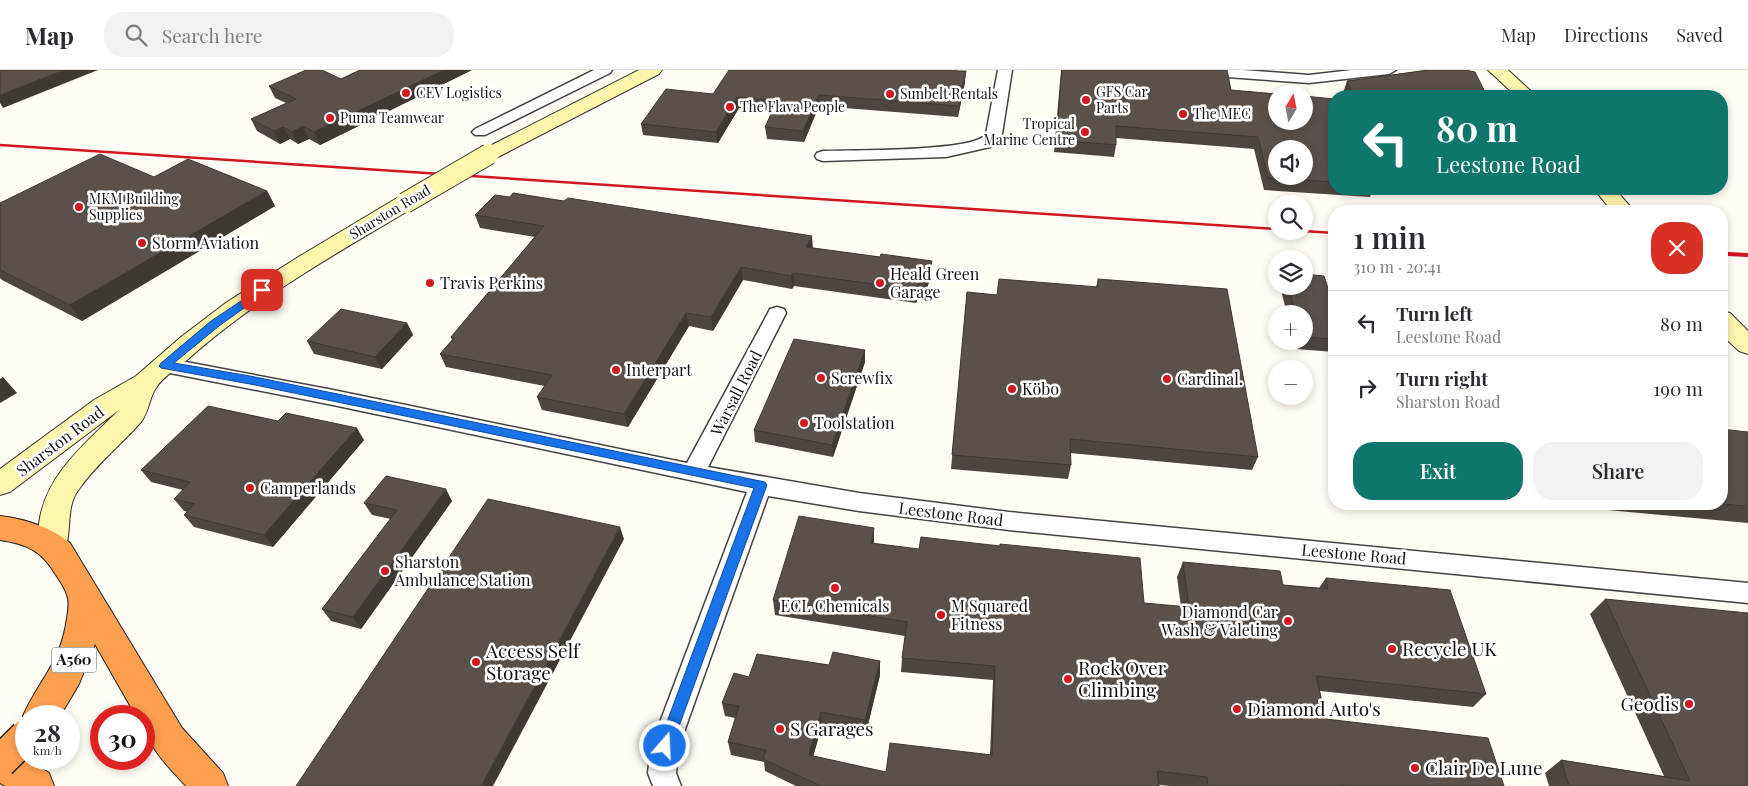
<!DOCTYPE html>
<meta charset="utf-8">
<style>
body{margin:0;font-family:"Playfair Display",serif;background:#f2f2f3;color:#2b2b33;height:100vh;display:flex;flex-direction:column;font-size:19px;white-space:nowrap}
*{box-sizing:border-box;margin:0}
p{font-size:16px;color:#7c7c81}
.icon{flex:none;width:28px;height:28px;fill:none;stroke:currentColor;stroke-width:2;stroke-linecap:round;stroke-linejoin:round}
.map{position:relative;flex:1;overflow:hidden}
.drawer{position:absolute;left:1328px;top:135px;width:400px;height:305px;display:flex;flex-direction:column;background:#fff;border-radius:20px;box-shadow:0 2px 8px #0003}
.drawer>*{flex:none}
.banner{position:absolute;left:1328px;top:20px;width:400px;height:105px;border-radius:20px;box-shadow:0 2px 8px #0003;background:#0f766e;color:#fff;overflow:hidden}
.needle{width:32px;rotate:10deg}
.tools{position:absolute;left:1268px;top:15px;display:grid;gap:10px}
.tools a{display:grid;place-items:center;width:45px;height:45px;border-radius:50%;background:#fff;box-shadow:0 2px 8px #0003;font-size:25px}
.speed{position:absolute;left:15px;top:635px;display:flex;gap:10px;font-size:25px;font-weight:700;text-align:center}
.speed>*{display:grid;place-content:center;width:65px;height:65px;border-radius:50%;background:#fff;box-shadow:0 2px 8px #0003;line-height:1}
.speed small{font-size:12px;font-weight:400}
.speed .limit{border:8px solid #d22;background:#fff;color:#111}
.pin{position:absolute;display:grid;place-items:center;width:42px;height:42px;color:#fff;margin:-21px;border-radius:10px;box-shadow:0 2px 8px #0006}
.me{position:absolute;width:55px;margin:-28px;rotate:19deg;stroke-linejoin:round;filter:drop-shadow(0 0 4px #0008)}
.turn{display:flex;align-items:center;gap:18px;height:105px;padding:0 25px;font-size:22px}
.turn .icon{width:65px;height:65px;stroke-width:2.5}
.turn b{display:block;font-size:35px;line-height:42px}
.round{display:grid;place-items:center;flex:none;width:52px;height:52px;border-radius:20px;background:#f2f2f3}
.headline{display:flex;align-items:center;justify-content:space-between;height:85px;padding:0 25px}
h1{font-size:30px;font-weight:600;line-height:38px}
.button{display:flex;gap:10px;margin-top:auto;padding:10px 25px}
.button a{flex:1;height:58px;border-radius:20px;background:#0f766e;color:#fff;font-size:20px;font-weight:600;line-height:58px;text-align:center}
.button a+a{background:#f2f2f3;color:#2b2b33}
ul{padding:0;list-style:none}
li{display:flex;align-items:center;gap:15px;height:65px;padding:0 25px;border-top:1px solid #e1e1e2}
li div{flex:1}
li b{display:block;font-size:19px}
li em{font-style:normal}
header{display:flex;align-items:center;gap:30px;box-sizing:border-box;height:70px;padding:0 25px;background:#fff;border-bottom:1px solid #e1e1e2}
header strong{font-size:24px}
nav{display:flex;gap:28px;margin-inline-start:auto;font-size:18px}
.search{width:350px;height:45px;background:#f2f2f3;display:flex;align-items:center;gap:12px;box-sizing:border-box;padding:0 18px;border-radius:20px;color:#7c7c81;font-size:19px}
.map>svg:first-child{display:block}
</style>
<header>
<strong>Map</strong>
<div class="search"><svg class="icon" aria-label="search" viewBox="0 0 24 24"><circle cx="10" cy="10" r="6"/><path d="M15 15l6 6"/></svg>Search here</div>
<nav><a>Map</a><a>Directions</a><a>Saved</a></nav>
</header>
<div class="map">
<svg width="1748" height="716" viewBox="0 0 1748 716">
<rect width="100%" height="100%" fill="#fffdf3"/>
<g fill="none" stroke-linecap="round" stroke-linejoin="round">
<defs>
<g id="street">
<polygon points="594,0 612,0 610,3 485,65 475,65 472,62 475,59"/>
<path d="M998 0H1012L1002 64 996 73 990 77 946 87 823 91 817 89 815 86 817 83 823 81C848 80 977 82 986 64Z"/>
<polygon points="1179,0 1243,0 1309,5 1352,0 1396,0 1389,4 1309,13 1186,4"/>
<polygon points="777,237 784,239 786,243 708,397 859,423 1009,442 1748,513 1748,533 1009,460 859,441 768,426 679,676 676,703 681,716 653,716 648,703 651,676 747,422 333,335 165,302 158,300 155,295 158,290 165,288 333,320 687,393 768,243 770,239"/>
</g>
<g id="secondary">
<polygon points="639,0 662,0 659,4 496,88 489,90 482,88 479,84 482,80"/>
<polygon points="1488,0 1508,0 1536,26 1516,26"/>
<polygon points="1594,119 1615,119 1634,141 1612,141"/>
<path d="M405 127 413 128 416 133 413 138C335 184 255 229 187 290 178 298 162 307 156 318 149 328 149 342 141 352 120 376 95 395 77 422 65 440 73 465 63 484L52 487 41 484C36 473 38 466 39 454 45 405 85 374 119 340L10 422 0 425V399L94 330 136 306 181 267 227 232 300 186 397 128Z"/>
<polygon points="1721,241 1730,243 1748,261 1748,284 1739,281 1721,264"/>
</g>
<g id="highway">
<path d="M0 446C25 449 51 457 70 473L182 658 223 703 228 716H186C168 696 144 675 144 646H136L95 574 79 614 60 646H26V652L23 646C40 608 61 593 67 548 68 542 70 531 67 525 65 518 60 511 56 505 42 481 27 474 0 470Z"/>
<polygon points="0,673 13,679 49,703 54,716 5,716 0,713"/>
</g>
</defs>
<use href="#street" stroke="#434343" stroke-width="3"/>
<use href="#secondary" stroke="#323232" stroke-width="2"/>
<use href="#highway" stroke="#212121" stroke-width="2"/>
<use href="#street" fill="#fff" fill-rule="evenodd"/>
<use href="#secondary" fill="#fff6ae" fill-rule="evenodd"/>
<use href="#highway" fill="#ffa051" fill-rule="evenodd"/>
<g stroke="#d21620" stroke-width="2.5">
<polyline points="0,75 1276,159"/>
<polyline points="1304,161 1334,163"/>
<polyline points="1721,183 1745,185"/>
</g>
<polyline stroke="#d21620" stroke-width="4" points="1728,184 1748,185"/>
<defs>
<polyline id="secondary-bridge" points="405,133 489,84"/>
<polyline id="highway-bridge" points="0,692 26,666"/>
</defs>
<use href="#secondary-bridge" stroke="#323232" stroke-width="22" stroke-linecap="butt"/>
<use href="#highway-bridge" stroke="#212121" stroke-width="35" stroke-linecap="butt"/>
<use href="#secondary-bridge" stroke="#fff6ae" stroke-width="20"/>
<use href="#highway-bridge" stroke="#ffa051" stroke-width="32"/>
</g>
<g fill="#4d4640">
<polygon points="360,0 472,0 320,75 309,69 298,74 290,69 280,74 257,61 251,49 286,33 275,28 269,16 341,9"/>
<polygon points="1061,0 1227,0 1231,20 1334,29 1334,119 1373,119 1370,127 1264,120 1254,79 1116,68 1116,75 1114,87 1054,82"/>
<polygon points="1425,0 1465,0 1487,26 1344,26 1343,23 1347,11 1426,0"/>
<polygon points="959,1 965,12 958,47 819,36 804,72 767,69 765,57 772,42 739,38 718,73 643,65 641,54 713,24"/>
<polygon points="154,107 267,121 275,136 82,251 2,210 0,208 0,133"/>
<polygon points="510,127 564,131 812,166 812,178 880,187 932,191 931,204 925,226 919,226 916,233 794,216 792,219 743,210 713,261 689,256 628,357 542,340 537,327 545,316 446,297 440,284 452,270 451,267 535,167 480,158 475,145"/>
<polygon points="1098,209 1258,387 1252,400 1070,383 1071,395 1068,409 951,399 967,222 997,225 1096,217"/>
<polygon points="1280,216 1304,216 1334,237 1334,282 1296,279 1294,271 1304,271 1304,244 1287,244"/>
<polygon points="407,253 413,265 382,299 314,284 307,271"/>
<polygon points="865,280 865,292 833,387 755,372 754,360"/>
<polygon points="1748,362 1748,453 1543,434 1721,434"/>
<polygon points="364,370 273,477 194,457 184,445 188,442 184,441 174,429 183,420 151,412 141,400"/>
<polygon points="452,431 361,559 331,551 322,539 391,449 372,445 364,433"/>
<polygon points="874,474 1144,533 1181,537 1177,507 1183,492 1283,515 1319,518 1326,508 1486,624 1473,637 1320,621 1326,649 1504,716 1170,716 1159,715 1159,716 796,716 765,701 764,692 731,685 728,672 735,648 725,646 722,633 749,607 829,595 880,591 880,605 866,663 822,655 813,686 886,702 990,685 993,610 901,602 902,588 905,566 775,545 773,530"/>
<polygon points="1605,529 1748,716 1549,716 1545,703 1561,690 1664,706 1590,544"/>
</g>
<g fill="#3f3934">
<polygon points="64,0 98,0 3,38 0,33 0,25"/>
<polygon points="444,0 472,0 320,75 314,62"/>
<polygon points="966,1 965,12 958,47 959,36"/>
<polygon points="819,25 819,36 804,72 803,61"/>
<polygon points="737,27 739,38 718,73 716,62"/>
<polygon points="303,56 309,69 298,74 292,62"/>
<polygon points="283,57 290,69 280,74 274,61"/>
<polygon points="267,121 275,136 82,251 70,235"/>
<polygon points="812,166 813,179 806,177"/>
<polygon points="932,191 931,204 925,226 925,213"/>
<polygon points="741,197 743,210 713,261 711,247"/>
<polygon points="793,203 794,216 792,219 791,206"/>
<polygon points="919,212 919,226 916,233 917,220"/>
<polygon points="686,243 689,256 628,357 624,344"/>
<polygon points="407,253 413,265 382,299 375,287"/>
<polygon points="865,280 865,292 833,387 832,375"/>
<polygon points="3,307 17,323 0,333 0,309"/>
<polygon points="357,358 364,370 273,477 264,465"/>
<polygon points="446,419 452,431 361,559 353,547"/>
<polygon points="620,457 624,469 493,716 481,716"/>
<polygon points="874,458 874,473 871,488 871,473"/>
<polygon points="880,591 880,605 866,663 865,650"/>
<polygon points="821,642 822,655 810,698 809,685"/>
</g>
<g fill="#5a514b" stroke="#3f3934" fill-rule="evenodd">
<polygon points="0,0 64,0 0,25"/>
<polygon points="306,0 322,0 341,9 360,0 444,0 314,62 303,56 292,62 283,57 274,61 251,49 296,29 269,16"/>
<polygon points="729,0 957,0 957,1 966,1 959,36 819,25 803,61 765,57 777,31 737,27 716,62 641,54 666,19 713,24"/>
<path d="M1062 0H1227L1231 20 1276 24V51H1304V26L1334 29V112L1268 108 1258 67 1116 56V75L1056 70ZM1276 79H1304V106H1276Z"/>
<polygon points="1429,0 1465,0 1475,2 1487,26 1353,26 1347,11"/>
<polygon points="100,84 154,107 188,89 267,121 70,235 0,200 0,133"/>
<polygon points="513,123 564,131 568,128 812,166 806,177 880,187 881,184 932,191 925,213 919,212 917,220 793,203 791,206 741,197 711,247 686,243 624,344 537,327 552,305 440,284 454,268 451,267 544,156 475,145 495,125 510,127"/>
<polygon points="1304,204 1324,206 1334,237 1334,269 1304,267 1304,244 1296,244 1288,216 1304,216"/>
<polygon points="999,209 1098,217 1098,209 1227,219 1258,387 1070,369 1071,395 952,385 967,222 997,225"/>
<polygon points="341,239 407,253 375,287 307,271"/>
<polygon points="794,269 865,280 832,375 754,360"/>
<polygon points="208,336 278,351 286,343 357,358 264,465 184,445 195,434 174,429 190,412 141,400"/>
<polygon points="1721,359 1748,362 1748,436 1721,434"/>
<polygon points="386,406 446,419 353,547 322,539 397,440 364,433"/>
<polygon points="488,429 620,457 481,716 296,716"/>
<polygon points="799,446 874,458 871,473 919,479 921,467 1000,476 1000,474 1140,488 1144,533 1189,537 1183,492 1280,501 1283,515 1328,519 1326,508 1450,520 1486,624 1316,606 1326,649 1488,668 1504,716 1349,716 1340,715 1340,716 1208,716 1207,707 1157,701 1159,716 821,716 763,689 766,680 728,672 739,636 722,633 734,603 749,607 757,584 829,595 833,582 880,591 865,650 821,642 809,685 886,702 890,673 992,685 995,596 902,588 907,552 773,530"/>
<polygon points="1605,529 1748,543 1748,716 1569,716 1561,690 1690,711"/>
</g>
<polygon fill="#1a73e8" stroke="#114b97" points="262,217 265,218 265,223 219,256 174,293 250,306 765,412 767,415 670,681 665,683 660,681 658,676 754,418 250,314 161,298 159,296 161,293 211,251"/>
<g fill="#d21620" stroke="#fff" stroke-width="2">
<circle cx="406" cy="23" r="5"/>
<circle cx="890" cy="24" r="5"/>
<circle cx="1086" cy="30" r="5"/>
<circle cx="730" cy="37" r="5"/>
<circle cx="1183" cy="44" r="5"/>
<circle cx="330" cy="48" r="5"/>
<circle cx="1085" cy="62" r="5"/>
<circle cx="79" cy="137" r="5"/>
<circle cx="142" cy="173" r="5"/>
<circle cx="430" cy="213" r="5"/>
<circle cx="880" cy="213" r="5"/>
<circle cx="616" cy="300" r="5"/>
<circle cx="821" cy="308" r="5"/>
<circle cx="1167" cy="309" r="5"/>
<circle cx="1012" cy="319" r="5"/>
<circle cx="804" cy="353" r="5"/>
<circle cx="250" cy="418" r="5"/>
<circle cx="385" cy="501" r="5"/>
<circle cx="835" cy="518" r="5"/>
<circle cx="941" cy="545" r="5"/>
<circle cx="1288" cy="551" r="5"/>
<circle cx="1392" cy="579" r="5"/>
<circle cx="476" cy="592" r="5"/>
<circle cx="1068" cy="609" r="5"/>
<circle cx="1689" cy="634" r="5"/>
<circle cx="1237" cy="639" r="5"/>
<circle cx="780" cy="659" r="5"/>
<circle cx="1415" cy="698" r="5"/>
</g>
<g text-anchor="middle" stroke-width="5" stroke-linejoin="round" paint-order="stroke">
<g font-size="14" fill="#101010" stroke="#fff" text-anchor="start">
<text x="1096" y="27">GFS Car<tspan x="1096" dy="16">Parts</tspan></text>
<text x="416" y="28">CEV Logistics</text>
<text x="900" y="29">Sunbelt Rentals</text>
<text x="740" y="42">The Flava People</text>
<text x="1193" y="49">The MEC</text>
<text x="340" y="53">Puma Teamwear</text>
<text x="1075" y="59" text-anchor="end">Tropical<tspan x="1075" dy="16">Marine Centre</tspan></text>
<text x="89" y="134">MKM Building<tspan x="89" dy="16">Supplies</tspan></text>
</g>
<g font-size="14" fill="#101010" stroke="#fff">
<text transform="translate(390 142) rotate(-31)" y="5">Sharston Road</text>
</g>
<rect fill="#fff" stroke="#585858" stroke-width="1" x="51.5" y="577.5" width="45" height="25" rx="4"/>
<g font-size="15" font-weight="bold" fill="#101010">
<text x="74" y="595">A560</text>
</g>
<g font-size="16" fill="#101010" stroke="#fff" text-anchor="start">
<text x="152" y="179">Storm Aviation</text>
<text x="890" y="210">Heald Green<tspan x="890" dy="18">Garage</tspan></text>
<text x="440" y="219">Travis Perkins</text>
<text x="626" y="306">Interpart</text>
<text x="831" y="314">Screwfix</text>
<text x="1177" y="315">Cardinal.</text>
<text x="1022" y="325">Köbo</text>
<text x="814" y="359">Toolstation</text>
<text x="260" y="424">Camperlands</text>
<text x="395" y="498">Sharston<tspan x="395" dy="18">Ambulance Station</tspan></text>
<text x="835" y="542" text-anchor="middle">ECL Chemicals</text>
<text x="951" y="542">M Squared<tspan x="951" dy="18">Fitness</tspan></text>
<text x="1278" y="548" text-anchor="end">Diamond Car<tspan x="1278" dy="18">Wash &amp; Valeting</tspan></text>
</g>
<g font-size="16" fill="#101010" stroke="#fff">
<text transform="translate(736 323) rotate(-63)" y="6">Warsall Road</text>
<text transform="translate(60 371) rotate(-37)" y="6">Sharston Road</text>
<text transform="translate(951 444) rotate(7)" y="6">Leestone Road</text>
<text transform="translate(1354 484) rotate(5)" y="6">Leestone Road</text>
</g>
<g font-size="19" fill="#101010" stroke="#fff" text-anchor="start">
<text x="1402" y="586">Recycle UK</text>
<text x="486" y="588">Access Self<tspan x="486" dy="22">Storage</tspan></text>
<text x="1078" y="605">Rock Over<tspan x="1078" dy="22">Climbing</tspan></text>
<text x="1679" y="641" text-anchor="end">Geodis</text>
<text x="1247" y="646">Diamond Auto's</text>
<text x="790" y="666">S Garages</text>
<text x="1425" y="705">Clair De Lune</text>
</g>
</g>
</svg>
<div class="tools">
<a><svg class="needle" viewBox="-14 -14 28 28"><path d="M0-13l5 13h-10z" fill="#e53935"/><path d="M0 13l5-13h-10z" fill="#7c7c81"/></svg></a>
<a><svg class="icon" aria-label="sound" viewBox="0 0 24 24"><path d="M4 9h4l5-4v14l-5-4H4zM17 9q2 3 0 6"/></svg></a>
<a><svg class="icon" aria-label="search" viewBox="0 0 24 24"><circle cx="10" cy="10" r="6"/><path d="M15 15l6 6"/></svg></a>
<a><svg class="icon" aria-label="layers" viewBox="0 0 24 24"><path d="M12 4l9 5-9 5-9-5zM3 14l9 5 9-5"/></svg></a>
<a>+</a>
<a>−</a>
</div>
<div class="speed"><div>28<small>km/h</small></div><div class="limit">30</div></div>
<div class="pin" style="left:262px;top:220px;background:#d93025"><svg class="icon" aria-label="arrive" viewBox="0 0 24 24"><path d="M6 21V4h12l-3 4 3 4H6"/></svg></div>
<svg class="me" style="left:665px;top:676px" viewBox="-20 -20 40 40"><circle r="17" fill="#1a73e8" stroke="#fff" stroke-width="3"/><path d="M0-11L8 9 0 5-8 9z" fill="#fff"/></svg>
<div class="banner">
<div class="turn"><svg class="icon" aria-label="left" viewBox="0 0 24 24"><path d="M17 20v-9H6M10 6l-5 5 5 5"/></svg><div><b>80 m</b>Leestone Road</div></div>
</div>
<section class="drawer">
<div class="headline"><div><h1>1 min</h1><p>310 m · 20:41</p></div><a class="round" style="background:#d93025;color:#fff"><svg class="icon" aria-label="close" viewBox="0 0 24 24"><path d="M6 6l12 12M18 6L6 18"/></svg></a></div>
<ul>
<li><svg class="icon" aria-label="left" viewBox="0 0 24 24"><path d="M17 20v-9H6M10 6l-5 5 5 5"/></svg><div><b>Turn left</b><p>Leestone Road</p></div><em>80 m</em></li>
<li><svg class="icon" aria-label="right" viewBox="0 0 24 24"><path d="M7 20v-9h11M14 6l5 5-5 5"/></svg><div><b>Turn right</b><p>Sharston Road</p></div><em>190 m</em></li>
</ul>
<div class="button"><a>Exit</a><a>Share</a></div>
</section>
</div>
